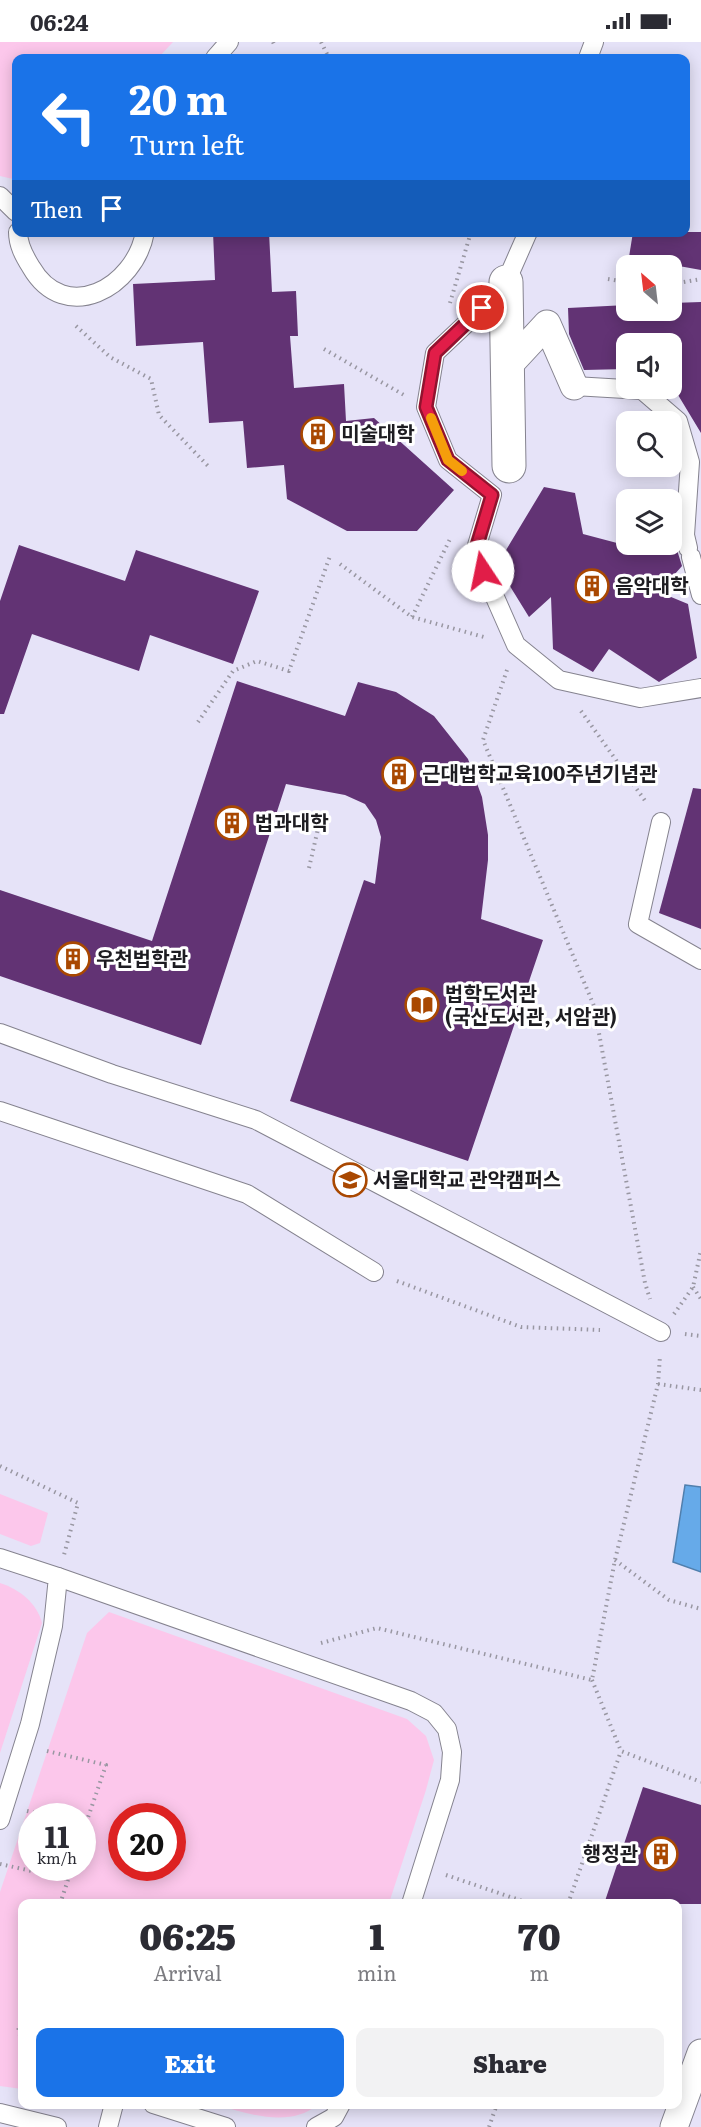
<!DOCTYPE html>
<meta charset="utf-8">
<style>
body{margin:0;font-family:Literata,"Noto Sans KR",serif;background:#f2f2f3;color:#2b2b33;height:100vh;display:flex;flex-direction:column;font-size:22px;white-space:nowrap}
*{box-sizing:border-box;margin:0}
p{font-size:20px;color:#7c7c81}
.icon{flex:none;width:33px;height:33px;fill:none;stroke:currentColor;stroke-width:2;stroke-linecap:round;stroke-linejoin:round}
.map{position:relative;flex:1;overflow:hidden}
.details{position:absolute;left:18px;top:1857px;width:664px;height:210px;display:flex;flex-direction:column;background:#fff;border-radius:12px;box-shadow:0 3px 15px #0003}
.details>*{flex:none}
.guide{position:absolute;left:12px;top:12px;width:678px;height:183px;border-radius:12px;box-shadow:0 3px 15px #0003;background:#1a73e8;color:#fff;overflow:hidden}
.needle{width:39px;rotate:332deg}
.fabs{position:absolute;left:616px;top:213px;display:grid;gap:12px}
.fabs a{display:grid;place-items:center;width:66px;height:66px;border-radius:12px;background:#fff;box-shadow:0 3px 15px #0003;font-size:30px}
.speed{position:absolute;left:18px;top:1761px;display:flex;gap:12px;font-size:30px;font-weight:700;text-align:center}
.speed>*{display:grid;place-content:center;width:78px;height:78px;border-radius:50%;background:#fff;box-shadow:0 3px 15px #0003;line-height:1}
.speed small{font-size:15px;font-weight:400}
.speed .limit{border:9px solid #d22;background:#fff;color:#111}
.pin{position:absolute;display:grid;place-items:center;width:51px;height:51px;color:#fff;margin:-26px;border:3px solid #fff;border-radius:50%;box-shadow:0 2px 6px #0007}
.me{position:absolute;width:66px;margin:-33px;rotate:349deg;stroke-linejoin:round;filter:drop-shadow(0 0 4px #0008)}
.turn{display:flex;align-items:center;gap:21px;height:126px;padding:0 18px;font-size:27px}
.turn .icon{width:78px;height:78px;stroke-width:2.5}
.turn b{display:block;font-size:42px;line-height:51px}
.then{display:flex;align-items:center;height:57px;padding:0 18px;background:#0003;gap:12px;font-size:22px}
.eta{display:flex;justify-content:space-evenly;align-items:center;height:102px;text-align:center}
.eta b{font-size:36px;font-weight:800;line-height:42px}
.cta{display:flex;gap:12px;margin-top:auto;padding:12px 18px}
.cta a{flex:1;height:69px;border-radius:12px;background:#1a73e8;color:#fff;font-size:24px;font-weight:800;line-height:69px;text-align:center}
.cta a+a{background:#f2f2f3;color:#2b2b33}
.status{display:flex;justify-content:space-between;align-items:center;height:42px;padding:0 30px;background:#fff;direction:ltr}
.status svg{height:16px;fill:currentColor}
.map>svg:first-child{display:block}
</style>
<div class="status"><b>06:24</b><svg viewBox="0 0 49 12"><path d="M0 12V9h3v3zM5 12V6h3v6zM10 12V3h3v9zM15 12V0h3v12zM26 1h20v11H26zM47 4h2v5h-2z"/></svg></div>
<div class="map">
<svg width="701" height="2085" viewBox="0 0 701 2085">
<rect width="100%" height="100%" fill="#f3f1ff"/>
<path fill="#e6e3f8" fill-rule="evenodd" d="M0 0H701V2085H0ZM16 16H686V190H16ZM627 224H672V268H627ZM627 302H672V346H627ZM627 380H672V424H627ZM627 458H672V502H627ZM32 1774H82V1826H32ZM122 1774H172V1826H122ZM22 1862H678V2062H22Z"/>
<g fill="#fcc7eb" fill-rule="evenodd">
<polygon points="0,0 173,0 158,16 16,16 16,136 13,137 0,134"/>
<polygon points="0,1452 48,1471 40,1501 31,1504 0,1492"/>
<path d="M0 1541C19 1547 37 1561 42 1581L0 1711Z"/>
<path d="M109 1570 407 1677 426 1694 434 1718 426 1748 389 1861 22 1862V2047L0 2044V1850L87 1591ZM82 1774V1826H32V1774ZM122 1774H172V1826H122Z"/>
<path d="M218 2063 317 2062V2063C292 2085 249 2073 218 2063Z"/>
</g>
<polygon fill="#66aae9" stroke="#507fad" stroke-width="1.5" points="685,1443 701,1445 701,1530 673,1520"/>
<g fill="#623374">
<polygon points="213,190 269,190 272,250 296,249 298,294 290,294 294,346 344,342 346,379 374,376 454,448 417,489 347,489 287,457 284,423 247,426 243,379 209,381 203,300 136,304 133,242 215,238"/>
<polygon points="633,190 701,190 701,228 629,215"/>
<polygon points="701,260 701,391 672,343 672,302 627,302 627,327 584,328 569,292 568,266 627,263 627,268 672,268 672,261"/>
<polygon points="544,445 575,451 583,492 617,501 627,483 627,502 672,502 672,492 682,524 659,550 688,562 697,616 659,640 609,607 593,630 553,607 551,555 529,575 497,523"/>
<polygon points="19,503 125,539 136,508 259,549 233,622 150,593 139,629 32,592 4,672 0,672 0,559"/>
<polygon points="237,639 345,674 358,640 396,650 434,674 468,717 482,755 488,793 488,818 481,877 543,898 468,1119 290,1059 364,838 375,842 381,795 376,778 365,762 345,753 286,742 201,1003 0,934 0,848 152,899"/>
<polygon points="693,746 701,747 701,887 659,871"/>
<polygon points="643,1745 701,1763 701,1862 604,1862"/>
</g>
<g fill="none" stroke-linecap="round" stroke-linejoin="round">
<defs>
<g id="service">
<polyline points="215,16 229,0"/>
<polyline points="588,16 594,0"/>
<polyline points="0,154 16,170"/>
<path d="M18 190C18 203 24 214 31 225 65 284 135 246 145 190"/>
<polyline points="528,190 506,240 470,278 435,311 426,365 448,418 492,453 475,510 516,603 559,638 640,656 701,646"/>
<polyline points="574,344 642,348 678,379 690,420 685,493 688,506"/>
<polyline points="691,515 701,553"/>
<polyline points="661,780 638,882 701,918"/>
<polyline points="0,991 112,1032 256,1078 661,1290"/>
<polyline points="0,1069 247,1152 374,1230"/>
<polyline points="0,1516 58,1535 53,1584 30,1682 0,1778"/>
<polyline points="58,1535 411,1659 434,1671 447,1687 452,1710 450,1738 411,1862"/>
<polyline points="153,2062 226,2085"/>
<polyline points="0,2071 57,2085"/>
<polyline points="108,2085 114,2062"/>
<polyline points="316,2085 334,2075 341,2062"/>
</g>
<g id="pedestrian">
<polyline points="508,324 547,282 574,344"/>
<polyline points="674,2085 701,2011"/>
</g>
<polyline id="minor" points="506,240 509,424"/>
</defs>
<use href="#service" stroke="#85838f" stroke-width="20"/>
<use href="#pedestrian" stroke="#85838f" stroke-width="29"/>
<use href="#minor" stroke="#85838f" stroke-width="35"/>
<g stroke="#9997a2" stroke-width="4" stroke-dasharray="1.5 4.5" stroke-linecap="butt">
<polyline points="273,0 274,2"/>
<polyline points="321,0 329,16"/>
<polyline points="608,237 627,240"/>
<polyline points="672,242 701,237"/>
<polyline points="450,261 471,190"/>
<polyline points="76,284 110,315 151,337 159,373 208,424"/>
<polyline points="324,307 404,353"/>
<polyline points="340,522 412,575 484,595"/>
<polyline points="412,575 451,495"/>
<polyline points="507,628 483,698 594,964 645,1241 650,1257"/>
<polyline points="581,669 646,760"/>
<polyline points="198,680 233,629 257,619 289,629 330,514"/>
<polyline points="309,826 320,778"/>
<polyline points="397,1239 521,1285 600,1288"/>
<polyline points="693,1245 701,1257"/>
<polyline points="674,1272 693,1245 701,1208"/>
<polyline points="685,1292 701,1294"/>
<polyline points="658,1342 701,1348"/>
<polyline points="0,1424 78,1461 64,1513"/>
<polyline points="615,1518 669,1558 701,1567"/>
<polyline points="321,1601 377,1586 592,1638 615,1518 658,1342 660,1314"/>
<polyline points="592,1638 621,1709 701,1740"/>
<polyline points="47,1709 106,1723 82,1793"/>
<polyline points="27,1769 50,1774"/>
<polyline points="0,1822 68,1837"/>
<polyline points="446,1833 531,1862"/>
<polyline points="60,1862 72,1826"/>
<polyline points="568,1862 621,1709"/>
<polyline points="22,1975 18,1989 22,1997"/>
<polyline points="489,2085 497,2062"/>
</g>
<use href="#service" stroke="#fff" stroke-width="18"/>
<use href="#pedestrian" stroke="#fff" stroke-width="27"/>
<use href="#minor" stroke="#fff" stroke-width="33"/>
</g>
<g fill="none" stroke-linecap="round" stroke-linejoin="round">
<defs>
<polyline id="route" points="482,266 435,311 426,365 448,418 492,453 475,510 483,529"/>
</defs>
<use href="#route" stroke="#92132f" stroke-width="15"/>
<use href="#route" stroke="#e11d48" stroke-width="10"/>
<polyline stroke="#f59e0b" stroke-width="10" points="431,376 448,418 462,429"/>
</g>
<defs>
<symbol id="building-ring" viewBox="-11 -11 22 22"><circle r="9.5" fill="#fff" stroke="#a94801" stroke-width="1.5"/><path d="M-4-6H4V6H1V3H-1V6H-4ZM-2.5-4.3h1.7v1.8h-1.7ZM.8-4.3h1.7v1.8H.8ZM-2.5-1h1.7V.8h-1.7ZM.8-1h1.7V.8H.8Z" fill="#a94801"/></symbol>
<symbol id="library-ring" viewBox="-11 -11 22 22"><circle r="9.5" fill="#fff" stroke="#a94801" stroke-width="1.5"/><path d="M-6-4Q-3-5.5-.7-3.5V5Q-3 3-6 4ZM6-4Q3-5.5 .7-3.5V5Q3 3 6 4Z" fill="#a94801"/></symbol>
<symbol id="university-ring" viewBox="-11 -11 22 22"><circle r="9.5" fill="#fff" stroke="#a94801" stroke-width="1.5"/><path d="M0-5L7-2L0 1L-7-2ZM-4 1L0 2.5L4 1V4Q0 6-4 4Z" fill="#a94801"/></symbol>
</defs>
<g fill-rule="evenodd">
<use href="#building-ring" x="299" y="373" width="38" height="38"/>
<use href="#building-ring" x="573" y="525" width="38" height="38"/>
<use href="#building-ring" x="380" y="713" width="38" height="38"/>
<use href="#building-ring" x="213" y="762" width="38" height="38"/>
<use href="#building-ring" x="54" y="898" width="38" height="38"/>
<use href="#library-ring" x="403" y="944" width="38" height="38"/>
<use href="#university-ring" x="331" y="1119" width="38" height="38"/>
<use href="#building-ring" x="642" y="1793" width="38" height="38"/>
</g>
<g text-anchor="middle" stroke-width="6" stroke-linejoin="round" paint-order="stroke">
<g font-size="20" font-weight="bold" fill="#1d1c21" stroke="#fff" text-anchor="start">
<text x="341" y="399">미술대학</text>
<text x="615" y="551">음악대학</text>
<text x="422" y="739">근대법학교육100주년기념관</text>
<text x="255" y="788">법과대학</text>
<text x="96" y="924">우천법학관</text>
<text x="445" y="959">법학도서관<tspan x="445" dy="23">(국산도서관, 서암관)</tspan></text>
<text x="373" y="1145">서울대학교 관악캠퍼스</text>
<text x="638" y="1819" text-anchor="end">행정관</text>
</g>
</g>
</svg>
<div class="fabs">
<a><svg class="needle" viewBox="-14 -14 28 28"><path d="M0-13l5 13h-10z" fill="#e53935"/><path d="M0 13l5-13h-10z" fill="#7c7c81"/></svg></a>
<a><svg class="icon" aria-label="sound" viewBox="0 0 24 24"><path d="M4 9h4l5-4v14l-5-4H4zM17 9q2 3 0 6"/></svg></a>
<a><svg class="icon" aria-label="search" viewBox="0 0 24 24"><circle cx="10" cy="10" r="6"/><path d="M15 15l6 6"/></svg></a>
<a><svg class="icon" aria-label="layers" viewBox="0 0 24 24"><path d="M12 4l9 5-9 5-9-5zM3 14l9 5 9-5"/></svg></a>
</div>
<div class="speed"><div>11<small>km/h</small></div><div class="limit">20</div></div>
<div class="pin" style="left:482px;top:266px;background:#d93025"><svg class="icon" aria-label="arrive" viewBox="0 0 24 24"><path d="M6 21V4h12l-3 4 3 4H6"/></svg></div>
<svg class="me" style="left:483px;top:529px" viewBox="-20 -20 40 40"><circle r="19" fill="#fff"/><path d="M0-13L10 11 0 6-10 11z" fill="#e11d48"/></svg>
<div class="guide">
<div class="turn"><svg class="icon" aria-label="left" viewBox="0 0 24 24"><path d="M17 20v-9H6M10 6l-5 5 5 5"/></svg><div><b>20 m</b>Turn left</div></div>
<div class="then">Then<svg class="icon" aria-label="arrive" viewBox="0 0 24 24"><path d="M6 21V4h12l-3 4 3 4H6"/></svg></div>
</div>
<section class="details">
<div class="eta">
<div><b>06:25</b><p>Arrival</p></div>
<div><b>1</b><p>min</p></div>
<div><b>70</b><p>m</p></div>
</div>
<div class="cta"><a>Exit</a><a>Share</a></div>
</section>
</div>
